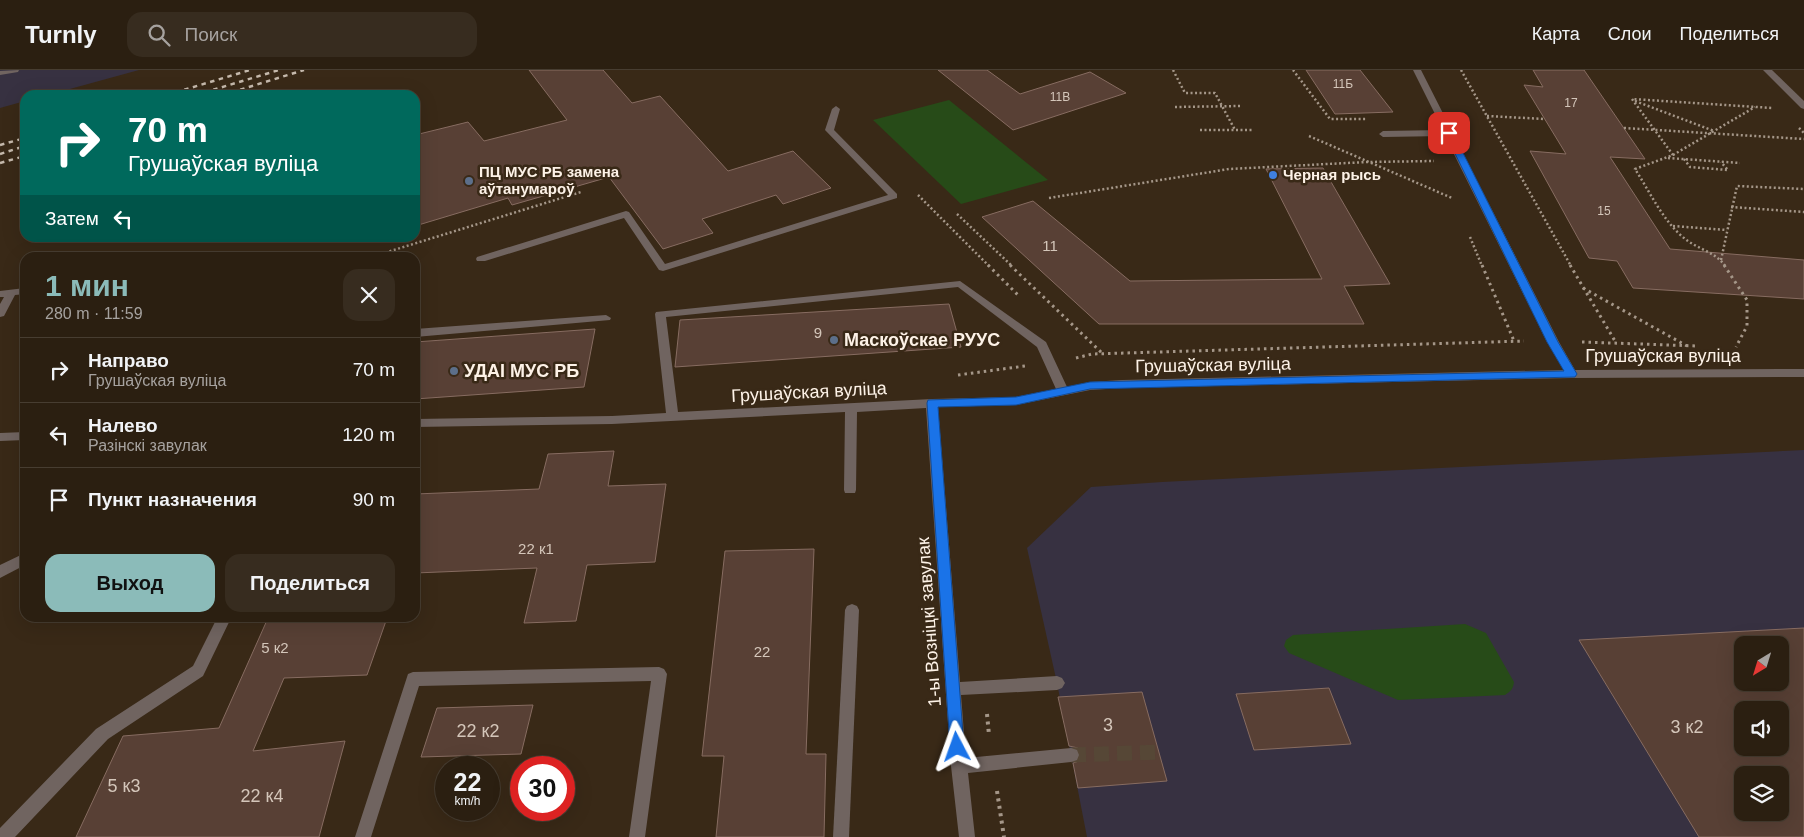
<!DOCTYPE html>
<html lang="ru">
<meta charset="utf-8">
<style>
body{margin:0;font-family:Helvetica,sans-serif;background:#372c1f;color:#f1f3f6;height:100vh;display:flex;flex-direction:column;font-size:19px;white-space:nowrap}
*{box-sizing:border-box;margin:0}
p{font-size:16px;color:#a6a29f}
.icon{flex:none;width:28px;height:28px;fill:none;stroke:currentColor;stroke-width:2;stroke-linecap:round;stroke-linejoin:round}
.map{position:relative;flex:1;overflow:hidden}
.sheet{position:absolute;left:20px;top:182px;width:400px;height:370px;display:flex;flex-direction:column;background:#2b1f11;border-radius:15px;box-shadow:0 5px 20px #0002,0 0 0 1px #473d31}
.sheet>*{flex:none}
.top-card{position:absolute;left:20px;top:20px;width:400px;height:152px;border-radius:15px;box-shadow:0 5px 20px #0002,0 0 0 1px #473d31;background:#00695c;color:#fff;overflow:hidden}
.needle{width:32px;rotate:218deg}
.tools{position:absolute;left:1734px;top:566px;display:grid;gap:10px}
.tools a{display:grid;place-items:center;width:55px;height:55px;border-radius:10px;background:#2b1f11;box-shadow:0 5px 20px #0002,0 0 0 1px #473d31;font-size:25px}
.speed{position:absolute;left:435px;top:686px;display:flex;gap:10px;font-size:25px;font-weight:700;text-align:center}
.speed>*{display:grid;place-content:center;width:65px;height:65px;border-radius:50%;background:#2b1f11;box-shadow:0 5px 20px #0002,0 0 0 1px #473d31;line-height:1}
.speed small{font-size:12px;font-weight:400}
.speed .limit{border:8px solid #d22;background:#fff;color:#111}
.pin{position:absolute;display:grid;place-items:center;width:42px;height:42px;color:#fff;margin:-21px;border-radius:10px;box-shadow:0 2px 8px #0006}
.me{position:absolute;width:55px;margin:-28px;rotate:356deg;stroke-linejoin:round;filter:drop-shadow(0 0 4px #0008)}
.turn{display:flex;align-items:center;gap:18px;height:105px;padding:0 25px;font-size:22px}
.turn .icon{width:65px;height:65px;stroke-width:2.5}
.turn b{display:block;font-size:35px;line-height:42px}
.then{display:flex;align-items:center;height:48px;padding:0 25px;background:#0003;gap:10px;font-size:19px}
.round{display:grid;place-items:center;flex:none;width:52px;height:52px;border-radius:15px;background:#372c1f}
.headline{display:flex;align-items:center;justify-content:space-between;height:85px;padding:0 25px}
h1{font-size:30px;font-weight:600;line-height:38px;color:#8bbbb9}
.cta{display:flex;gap:10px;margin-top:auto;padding:10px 25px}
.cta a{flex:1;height:58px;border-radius:15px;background:#8bbbb9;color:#111;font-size:20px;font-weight:600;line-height:58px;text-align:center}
.cta a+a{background:#372c1f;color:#f1f3f6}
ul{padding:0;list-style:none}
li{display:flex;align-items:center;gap:15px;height:65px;padding:0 25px;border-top:1px solid #473d31}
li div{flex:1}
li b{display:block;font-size:19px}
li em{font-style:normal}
header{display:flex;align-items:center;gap:30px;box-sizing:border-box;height:70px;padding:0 25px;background:#2b1f11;border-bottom:1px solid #473d31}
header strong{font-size:24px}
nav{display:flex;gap:28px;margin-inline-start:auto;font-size:18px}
.search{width:350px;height:45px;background:#372c1f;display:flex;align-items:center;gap:12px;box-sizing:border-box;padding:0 18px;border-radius:15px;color:#a6a29f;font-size:19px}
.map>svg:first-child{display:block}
</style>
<header>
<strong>Turnly</strong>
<div class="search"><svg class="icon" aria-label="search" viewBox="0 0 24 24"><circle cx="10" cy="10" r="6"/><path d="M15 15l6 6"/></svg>Поиск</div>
<nav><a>Карта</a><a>Слои</a><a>Поделиться</a></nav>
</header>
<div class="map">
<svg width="1804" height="767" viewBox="0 0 1804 767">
<rect width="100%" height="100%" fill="#392917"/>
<g fill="#373141" fill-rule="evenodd">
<polygon points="0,0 139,0 48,25 25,25 25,31 0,38"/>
<path d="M1804 380V767H1087L1057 613 1027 478 1091 417 1162 412ZM1742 575H1780V612H1742ZM1742 640H1780V678H1742ZM1742 705H1780V742H1742Z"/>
</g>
<g fill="#274b18">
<polygon points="949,30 1048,110 961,134 873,50"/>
<path d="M1465 554 1486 563 1514 612C1513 619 1511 621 1505 625L1398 630 1289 583 1284 576 1286 570 1293 565Z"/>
</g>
<g fill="#584035" stroke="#876c61" fill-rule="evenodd">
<polygon points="529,0 603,0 632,33 660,26 728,101 793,81 831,118 783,134 776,125 702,149 713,163 663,179 609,107 512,135 508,128 415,156 415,65 468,52 484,71 567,50"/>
<polygon points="938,0 987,0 1020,24 1090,2 1126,23 1013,60"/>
<polygon points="1306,0 1360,0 1393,42 1335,44"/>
<polygon points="1533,0 1584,0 1645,89 1610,87 1670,179 1804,190 1804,229 1633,218 1617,191 1589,188 1530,81 1566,84 1524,15 1543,17"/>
<polygon points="1323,98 1390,214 1344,216 1364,254 1099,254 982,147 1033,131 1130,211 1322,209 1266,99"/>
<polygon points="949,234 961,277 675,297 680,250"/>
<polygon points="595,259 584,317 415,329 415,272"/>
<polygon points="614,381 608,416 666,414 655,492 587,495 576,551 524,553 537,498 415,503 415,424 539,419 548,384"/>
<polygon points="814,479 806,684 826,684 824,767 716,767 724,686 702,686 725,481"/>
<polygon points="268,548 387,548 367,605 284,608 253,681 345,671 319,767 76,767 123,666 219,658"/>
<path d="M1804 558V767H1699L1579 570ZM1742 575H1780V612H1742ZM1742 640H1780V678H1742ZM1742 705H1780V742H1742Z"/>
<polygon points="1329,618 1351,674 1254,680 1236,624"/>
<polygon points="1142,622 1167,711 1078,718 1073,693 1079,691 1081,684 1078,678 1069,676 1058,627"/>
<polygon points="533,635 521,684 421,687 437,638"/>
</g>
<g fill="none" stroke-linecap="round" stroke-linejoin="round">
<polyline stroke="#564736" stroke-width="15" stroke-dasharray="15 8" stroke-linecap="butt" points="1071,685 1159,682"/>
<g stroke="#a59789" stroke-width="2.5" stroke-dasharray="2 2.5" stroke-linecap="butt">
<polyline points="1173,0 1185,23 1215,23 1235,60"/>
<polyline points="1293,0 1330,49 1366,49"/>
<polyline points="1461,0 1571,196"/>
<polyline points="1635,31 1714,61"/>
<polyline points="1175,37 1240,36"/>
<polyline points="1487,46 1545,49"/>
<polyline points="1624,58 1804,69"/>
<polyline points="1799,58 1804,63"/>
<polyline points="1200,60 1252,60"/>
<polyline points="1309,66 1452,128"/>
<polyline points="1673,85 1755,37"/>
<polyline points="1668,88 1740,93"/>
<polyline points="1684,89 1690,97 1728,100 1721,92"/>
<polyline points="918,125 989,196"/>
<polyline points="1049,128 1229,99 1367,92 1434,91"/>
<polyline points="1731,137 1804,142"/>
<polyline points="957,144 1012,196"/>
<polyline points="1673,156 1727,160"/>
<polyline points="1470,167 1482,196"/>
<polyline points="368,188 581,122"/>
<polyline points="1721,190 1737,116 1804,119"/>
<path d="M1725 196C1716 182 1697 179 1684 168 1663 151 1650 122 1635 99L1673 85 1632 29 1772 38"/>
</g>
<g stroke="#a59789" stroke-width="3" stroke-dasharray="2.5 4" stroke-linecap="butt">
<polyline points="988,195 1018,225"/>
<polyline points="1010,195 1103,284"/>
<polyline points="1482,195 1514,271"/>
<polyline points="1570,195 1615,271"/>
<polyline points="1724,195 1747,230 1747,256 1736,277"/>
<polyline points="1583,218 1687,276"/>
<polyline points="1582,272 1698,276"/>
<polyline points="1076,288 1092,284 1524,271"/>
<polyline points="958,305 1025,296"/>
</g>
<g stroke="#a59789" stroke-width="4" stroke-dasharray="3 4.5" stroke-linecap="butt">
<polyline points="987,644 989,665"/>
<polyline points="997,721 1004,767"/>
</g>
<g fill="#706460" fill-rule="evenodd">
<polygon points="19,0 18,2 0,5 0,1"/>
<path d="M1413 0H1421L1559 272 1575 300 1804 299V307L1572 308 1122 318 1090 320 1016 335 938 337 960 612 1057 606 1062 608 1065 613 1062 618 1057 620 961 625 966 688 1071 678 1077 680 1079 685 1077 690 1071 692 968 703 975 767H959L951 696 926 338 857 342 856 420 855 423H845L844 420 845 342 612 354 415 357V349L612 346 666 343 655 244 656 242 960 211 1046 272 1067 317 1090 312 1122 310 1564 300 1547 272 1445 66 1383 67 1379 64 1383 61 1443 60ZM958 217 1037 277 1056 319 1016 327 932 329 678 342 666 247Z"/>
<polygon points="1763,0 1772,0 1804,31 1804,39 1801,38"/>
<polygon points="836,36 840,39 834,60 897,124 897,128 663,201 659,200 624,148 485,191 477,191 476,189 477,187 626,141 629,142 665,194 888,125 825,60 832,39"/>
<polygon points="25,218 25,224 15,225 4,246 0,247 0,234 4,227 0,227 0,221"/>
<polygon points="606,245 611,248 610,250 415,267 415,259"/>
<polygon points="25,362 25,370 0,371 0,363"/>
<polygon points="25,483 25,495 0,508 0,495"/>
<polygon points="852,534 857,536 859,540 849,767 833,767 845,540 847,536"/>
<polygon points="217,548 231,548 203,606 108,669 15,767 0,767 0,758 96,659 193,596"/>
<polygon points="659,597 664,599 667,604 645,767 629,767 651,611 419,616 371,767 355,767 408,604 413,602"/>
</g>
<g stroke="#c5b9ac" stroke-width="2.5" stroke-dasharray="4.5 4.5" stroke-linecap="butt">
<polyline points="167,25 250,0"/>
<polyline points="196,25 279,0"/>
<polyline points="223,25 304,0"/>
<polyline points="0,75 25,68"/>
<polyline points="0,84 25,76"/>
<polyline points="0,93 25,86"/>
</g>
</g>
<polygon fill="#1a73e8" stroke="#114b97" points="1449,60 1453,63 1558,272 1577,304 1575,307 1090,319 1016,335 938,337 964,677 962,682 957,684 952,682 950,677 927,333 928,330 1016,327 1090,312 1564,301 1547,272 1445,63"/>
<circle fill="#3f7fe0" stroke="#392917" stroke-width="2" cx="1273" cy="105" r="5"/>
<g fill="#5c6f8a" stroke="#392917" stroke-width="2">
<circle cx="469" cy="111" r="5"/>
<circle cx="834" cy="270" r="5"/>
<circle cx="454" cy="301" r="5"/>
</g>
<g text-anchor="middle" stroke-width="5" stroke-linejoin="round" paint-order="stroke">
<g font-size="12" fill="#d4c6ba">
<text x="1343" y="18">11Б</text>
<text x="1060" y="31">11В</text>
<text x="1571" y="37">17</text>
<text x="1604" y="145">15</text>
</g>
<g font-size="15" font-weight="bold" fill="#fdf2e7" stroke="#392917" text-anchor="start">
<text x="479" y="107">ПЦ МУС РБ замена<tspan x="479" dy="17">аўтанумароў</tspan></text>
<text x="1283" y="110">Черная рысь</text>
</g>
<g font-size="15" fill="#d4c6ba">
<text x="1050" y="181">11</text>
<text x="818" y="268">9</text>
<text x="536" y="484">22 к1</text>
<text x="275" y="583">5 к2</text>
<text x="762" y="587">22</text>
</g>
<g font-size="18" font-weight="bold" fill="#fdf2e7" stroke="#392917" text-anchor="start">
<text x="844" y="276">Маскоўскае РУУС</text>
<text x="464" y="307">УДАІ МУС РБ</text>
</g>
<g font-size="18" fill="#fdf2e7" stroke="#392917">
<text x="1663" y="292">Грушаўская вуліца</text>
<text transform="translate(1213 295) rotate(-1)" y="6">Грушаўская вуліца</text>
<text transform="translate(809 322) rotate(-3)" y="6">Грушаўская вуліца</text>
<text transform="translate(929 552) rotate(-94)" y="6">1-ы Возніцкі завулак</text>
</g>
<g font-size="18" fill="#d4c6ba">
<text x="1108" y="661">3</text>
<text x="1687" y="663">3 к2</text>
<text x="478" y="667">22 к2</text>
<text x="124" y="722">5 к3</text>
<text x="262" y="732">22 к4</text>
</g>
</g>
</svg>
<div class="tools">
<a><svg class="needle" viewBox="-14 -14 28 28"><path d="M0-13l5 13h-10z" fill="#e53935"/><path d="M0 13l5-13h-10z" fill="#a6a29f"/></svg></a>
<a><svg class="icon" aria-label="sound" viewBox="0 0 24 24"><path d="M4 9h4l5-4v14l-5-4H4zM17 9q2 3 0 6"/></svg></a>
<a><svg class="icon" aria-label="layers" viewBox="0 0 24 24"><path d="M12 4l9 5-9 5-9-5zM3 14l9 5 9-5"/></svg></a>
</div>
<div class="speed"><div>22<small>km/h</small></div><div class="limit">30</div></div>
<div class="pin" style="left:1449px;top:63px;background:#d93025"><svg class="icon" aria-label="arrive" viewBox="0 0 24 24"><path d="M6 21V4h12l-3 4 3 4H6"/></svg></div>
<svg class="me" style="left:957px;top:677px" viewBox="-20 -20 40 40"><path d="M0-17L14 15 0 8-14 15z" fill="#1a73e8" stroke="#fff" stroke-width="4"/></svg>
<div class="top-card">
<div class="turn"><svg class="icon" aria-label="right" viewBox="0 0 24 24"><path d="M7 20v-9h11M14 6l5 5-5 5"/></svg><div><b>70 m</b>Грушаўская вуліца</div></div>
<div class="then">Затем<svg class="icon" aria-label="left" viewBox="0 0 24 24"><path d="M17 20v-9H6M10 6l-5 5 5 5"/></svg></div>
</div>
<section class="sheet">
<div class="headline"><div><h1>1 мин</h1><p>280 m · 11:59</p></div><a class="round"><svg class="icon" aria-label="close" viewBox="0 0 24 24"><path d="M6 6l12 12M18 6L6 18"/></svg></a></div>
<ul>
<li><svg class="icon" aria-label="right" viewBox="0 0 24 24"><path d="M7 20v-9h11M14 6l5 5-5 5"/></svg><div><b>Направо</b><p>Грушаўская вуліца</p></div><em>70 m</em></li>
<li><svg class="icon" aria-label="left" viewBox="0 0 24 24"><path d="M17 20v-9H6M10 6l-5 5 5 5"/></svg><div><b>Налево</b><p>Разінскі завулак</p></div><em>120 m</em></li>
<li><svg class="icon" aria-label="arrive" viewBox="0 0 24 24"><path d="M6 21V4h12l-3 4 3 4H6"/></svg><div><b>Пункт назначения</b></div><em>90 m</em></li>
</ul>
<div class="cta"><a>Выход</a><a>Поделиться</a></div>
</section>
</div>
